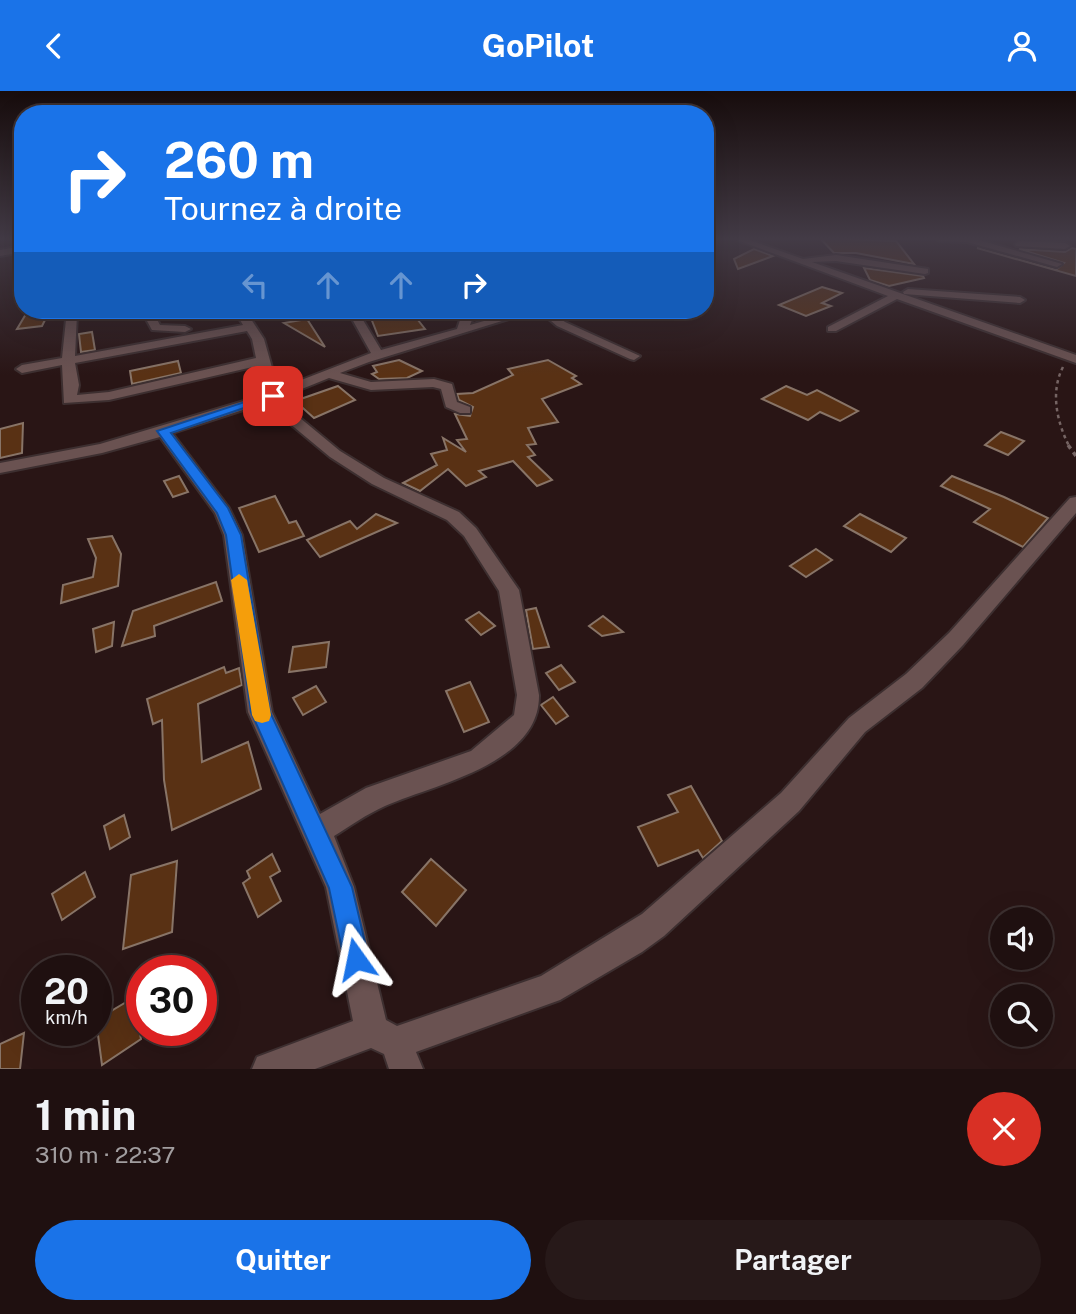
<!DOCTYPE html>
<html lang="fr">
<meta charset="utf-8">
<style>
body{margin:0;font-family:"Public Sans",sans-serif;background:#271919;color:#f1f3f6;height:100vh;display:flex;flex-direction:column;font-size:26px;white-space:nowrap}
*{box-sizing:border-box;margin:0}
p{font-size:23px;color:#a19d9f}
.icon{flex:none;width:38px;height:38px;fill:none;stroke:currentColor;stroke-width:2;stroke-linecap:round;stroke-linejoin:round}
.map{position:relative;height:978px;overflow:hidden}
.panel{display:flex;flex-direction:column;background:#1f1010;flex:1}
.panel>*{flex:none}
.hud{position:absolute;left:14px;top:14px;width:700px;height:214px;border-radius:28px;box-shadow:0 7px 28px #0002,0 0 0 2px #3c3030;background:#1a73e8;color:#fff;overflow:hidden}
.controls{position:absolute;left:990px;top:816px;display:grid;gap:14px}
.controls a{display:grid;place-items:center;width:63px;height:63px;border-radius:50%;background:#1f1010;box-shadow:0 7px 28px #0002,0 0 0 2px #3c3030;font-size:35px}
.speed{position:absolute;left:21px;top:864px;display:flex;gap:14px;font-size:35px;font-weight:700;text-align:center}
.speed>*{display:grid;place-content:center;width:91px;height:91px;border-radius:50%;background:#1f1010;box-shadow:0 7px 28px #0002,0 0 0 2px #3c3030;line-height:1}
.speed small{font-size:18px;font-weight:400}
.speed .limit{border:10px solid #d22;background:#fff;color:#111}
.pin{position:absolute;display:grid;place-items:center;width:60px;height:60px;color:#fff;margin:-30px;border-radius:14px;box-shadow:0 4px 10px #0006}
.me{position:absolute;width:77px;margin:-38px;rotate:348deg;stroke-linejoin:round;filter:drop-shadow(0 0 5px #0008)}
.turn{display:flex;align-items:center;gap:24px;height:147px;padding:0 35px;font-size:32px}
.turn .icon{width:91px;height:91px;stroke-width:2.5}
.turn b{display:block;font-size:49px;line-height:60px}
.lanes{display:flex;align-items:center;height:66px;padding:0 35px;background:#0003;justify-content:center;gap:35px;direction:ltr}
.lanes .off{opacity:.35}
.round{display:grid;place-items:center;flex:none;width:74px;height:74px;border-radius:37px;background:#271919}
.summary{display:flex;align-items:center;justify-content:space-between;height:119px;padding:0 35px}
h1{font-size:42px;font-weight:700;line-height:52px}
.cta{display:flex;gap:14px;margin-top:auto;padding:14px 35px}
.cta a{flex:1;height:80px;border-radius:42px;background:#1a73e8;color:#fff;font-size:28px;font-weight:700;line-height:80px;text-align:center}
.cta a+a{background:#271919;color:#f1f3f6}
header{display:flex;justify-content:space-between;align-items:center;height:91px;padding:0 35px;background:#1a73e8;color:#fff;font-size:32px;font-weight:700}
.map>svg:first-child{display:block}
</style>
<header><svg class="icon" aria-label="back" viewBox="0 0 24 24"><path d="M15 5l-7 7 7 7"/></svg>GoPilot<svg class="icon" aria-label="person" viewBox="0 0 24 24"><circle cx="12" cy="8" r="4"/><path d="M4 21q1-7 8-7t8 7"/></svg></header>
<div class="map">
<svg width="1076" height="978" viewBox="0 0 1076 978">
<rect width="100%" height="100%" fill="#291515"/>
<g fill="#593114" stroke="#887467" stroke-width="2">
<polygon points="820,147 896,150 914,173 856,162 834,162"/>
<polygon points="977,157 1056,179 1064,172 1019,158 1065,161 1072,157 1076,158 1076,185"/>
<polygon points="754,158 773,165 738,178 734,168"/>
<polygon points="864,177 923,185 924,187 889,195 870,189"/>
<polygon points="822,196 842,202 822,212 831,215 806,225 779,214"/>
<polygon points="50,219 42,235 17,238 26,223"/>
<polygon points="387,219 410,219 425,238 378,245 369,222"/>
<polygon points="307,228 325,256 284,232"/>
<polygon points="92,241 95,259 81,261 79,243"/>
<polygon points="399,269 422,280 407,287 379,288 372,283 377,281 373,275"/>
<polygon points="548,269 576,285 572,287 581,293 542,308 558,331 528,337 536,353 527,354 535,364 528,366 552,389 537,395 513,370 479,380 486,386 466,395 448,378 420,400 403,392 437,374 431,363 447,359 443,347 466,361 457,349 467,348 455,323 470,325 473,316 459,309 457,303 473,302 513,284 508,278"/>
<polygon points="178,270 181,282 132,293 130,280"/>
<polygon points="338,295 355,309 314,327 295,310"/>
<polygon points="786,295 807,304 817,299 858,320 840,330 820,321 808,329 762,308"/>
<polygon points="23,332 22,362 0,367 0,338"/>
<polygon points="1001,341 1024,350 1008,364 985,354"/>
<polygon points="179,385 188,401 173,406 164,390"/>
<polygon points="952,385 1004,406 1048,427 1023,456 974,431 990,418 941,395"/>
<polygon points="275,405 289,432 296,430 304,445 259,461 239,417"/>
<polygon points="376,423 397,432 320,466 307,449 350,430 357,438"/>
<polygon points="860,423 906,447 891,461 844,435"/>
<polygon points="112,445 121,463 118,495 61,512 63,494 93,486 96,467 88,448"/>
<polygon points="816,458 832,469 806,486 790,475"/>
<polygon points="216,491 222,510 154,535 155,545 122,555 133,520"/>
<polygon points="536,517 549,556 533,558 526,519"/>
<polygon points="479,521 495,535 481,544 466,529"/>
<polygon points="603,525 623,541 602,545 589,535"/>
<polygon points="114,531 112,555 96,561 93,538"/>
<polygon points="329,551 326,576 289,581 293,556"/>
<polygon points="561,574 575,591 559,599 546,582"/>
<polygon points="224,576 226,582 239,577 242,594 198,613 202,671 248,651 261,698 172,739 164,689 162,629 153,633 147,608"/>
<polygon points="470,591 489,631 464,641 446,600"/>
<polygon points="316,595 326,611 303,624 293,607"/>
<polygon points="553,606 568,625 556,633 541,614"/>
<polygon points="691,695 722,750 703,767 698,759 658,775 638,736 678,721 668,704"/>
<polygon points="124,724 130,746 110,758 104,735"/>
<polygon points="272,763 280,780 270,786 281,810 258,826 243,792 250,787 247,780"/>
<polygon points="431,768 466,799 436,835 402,801"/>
<polygon points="177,770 172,841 123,858 131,784"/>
<polygon points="85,781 95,806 62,829 52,803"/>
<polygon points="133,907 141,948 102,974 96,929"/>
<polygon points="24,942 20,978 0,978 0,953"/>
</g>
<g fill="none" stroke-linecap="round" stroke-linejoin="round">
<defs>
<g id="street">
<polygon points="732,147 744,147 803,168 836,164 928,178 928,182 925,183 836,170 812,171 1076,264 1076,272 897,208 836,240 828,240 828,236 888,205"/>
<polygon points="935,147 972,147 1062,173 1057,176 967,151 939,150"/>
<polygon points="1019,150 1065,152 1070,155 1065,158 1016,155 1015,153"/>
<polygon points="23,155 23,161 0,165 0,159"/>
<polygon points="908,198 1020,206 1025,209 1020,212 904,203 903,201"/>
<path d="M67 219H117L111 222 77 223 75 265 243 234 234 219H245L264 248 278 298 371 262 347 219H357L381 259 457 238 460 229 454 219H464L472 229 470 234 522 219H550L565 231 640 265 634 269 630 268 557 235 538 219 369 271 340 282 371 291 434 288 452 293 457 311 470 316V322H460L446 316 441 298 433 296 371 299 329 287 282 306 288 317 340 360 384 387 459 421 476 437 519 499 539 604C540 673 435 693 385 715 367 723 350 735 334 745L354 796 386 929 397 935 541 885 642 823 781 702 849 627 906 583 949 542 1070 407 1076 406V422L963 554 922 597 865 641 799 720 664 845 642 861 560 909 416 961 423 978H389L384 963 371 957 315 978H252L257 966 353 930 326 796 248 621 224 444 215 422 160 346 102 362 0 382V372L100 353 267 303 257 275 109 309 64 312 62 274 22 282 16 278 22 274 62 267ZM247 240 252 248 256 267 109 301 77 304 79 294 75 272ZM271 310 277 322 330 366 372 393 447 429 464 445 499 500 517 604 514 624 471 660 366 697 320 723 272 621 242 444 229 417 172 342Z"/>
<polygon points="141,219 152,219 160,234 185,235 191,238 185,241 152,239"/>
</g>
</defs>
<use href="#street" stroke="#3d2f30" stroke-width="4"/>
<path stroke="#756463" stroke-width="2.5" stroke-dasharray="3.5 3.5" stroke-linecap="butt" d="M1063 276C1050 301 1057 331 1069 355"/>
<polyline stroke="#756463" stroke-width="3.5" stroke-dasharray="4.5 4.5" stroke-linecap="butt" points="1068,354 1076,365"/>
<use href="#street" fill="#6a5251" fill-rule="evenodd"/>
</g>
<linearGradient id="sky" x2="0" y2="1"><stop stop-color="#170c0c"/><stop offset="0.52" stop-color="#433b46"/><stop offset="1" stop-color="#433b46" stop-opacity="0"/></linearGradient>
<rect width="1076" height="284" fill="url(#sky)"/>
<polygon fill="#1a73e8" stroke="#114b97" stroke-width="2" points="269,303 279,305 171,342 228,417 241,444 270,621 352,796 369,868 365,877 356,880 347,877 344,868 329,797 251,621 226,444 217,422 157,340"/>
<polygon fill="#f59e0b" points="239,483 247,489 271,624 269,630 262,632 255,630 252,624 231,489"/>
</svg>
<div class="controls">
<a><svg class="icon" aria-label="sound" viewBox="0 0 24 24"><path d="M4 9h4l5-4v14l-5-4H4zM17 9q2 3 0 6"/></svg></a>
<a><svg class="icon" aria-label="search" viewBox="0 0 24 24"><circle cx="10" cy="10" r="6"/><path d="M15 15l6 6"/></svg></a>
</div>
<div class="speed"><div>20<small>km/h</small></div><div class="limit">30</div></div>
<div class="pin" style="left:273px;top:305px;background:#d93025"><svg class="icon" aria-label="arrive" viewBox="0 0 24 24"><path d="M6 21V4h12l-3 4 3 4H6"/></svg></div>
<svg class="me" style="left:356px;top:868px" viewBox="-20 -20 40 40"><path d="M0-17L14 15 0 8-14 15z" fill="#1a73e8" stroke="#fff" stroke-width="4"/></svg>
<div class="hud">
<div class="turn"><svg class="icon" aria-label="right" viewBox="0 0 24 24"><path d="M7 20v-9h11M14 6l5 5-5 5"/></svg><div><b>260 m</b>Tournez à droite</div></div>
<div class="lanes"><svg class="icon off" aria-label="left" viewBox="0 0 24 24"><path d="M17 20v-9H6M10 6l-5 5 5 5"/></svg><svg class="icon off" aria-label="ahead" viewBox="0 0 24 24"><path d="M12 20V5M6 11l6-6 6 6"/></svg><svg class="icon off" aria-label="ahead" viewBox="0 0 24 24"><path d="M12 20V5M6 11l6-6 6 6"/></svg><svg class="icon" aria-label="right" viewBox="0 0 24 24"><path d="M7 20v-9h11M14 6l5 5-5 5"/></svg></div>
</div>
</div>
<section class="panel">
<div class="summary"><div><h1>1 min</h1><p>310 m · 22:37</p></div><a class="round" style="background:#d93025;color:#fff"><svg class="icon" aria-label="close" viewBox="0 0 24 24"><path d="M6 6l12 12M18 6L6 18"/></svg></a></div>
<div class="cta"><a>Quitter</a><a>Partager</a></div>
</section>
